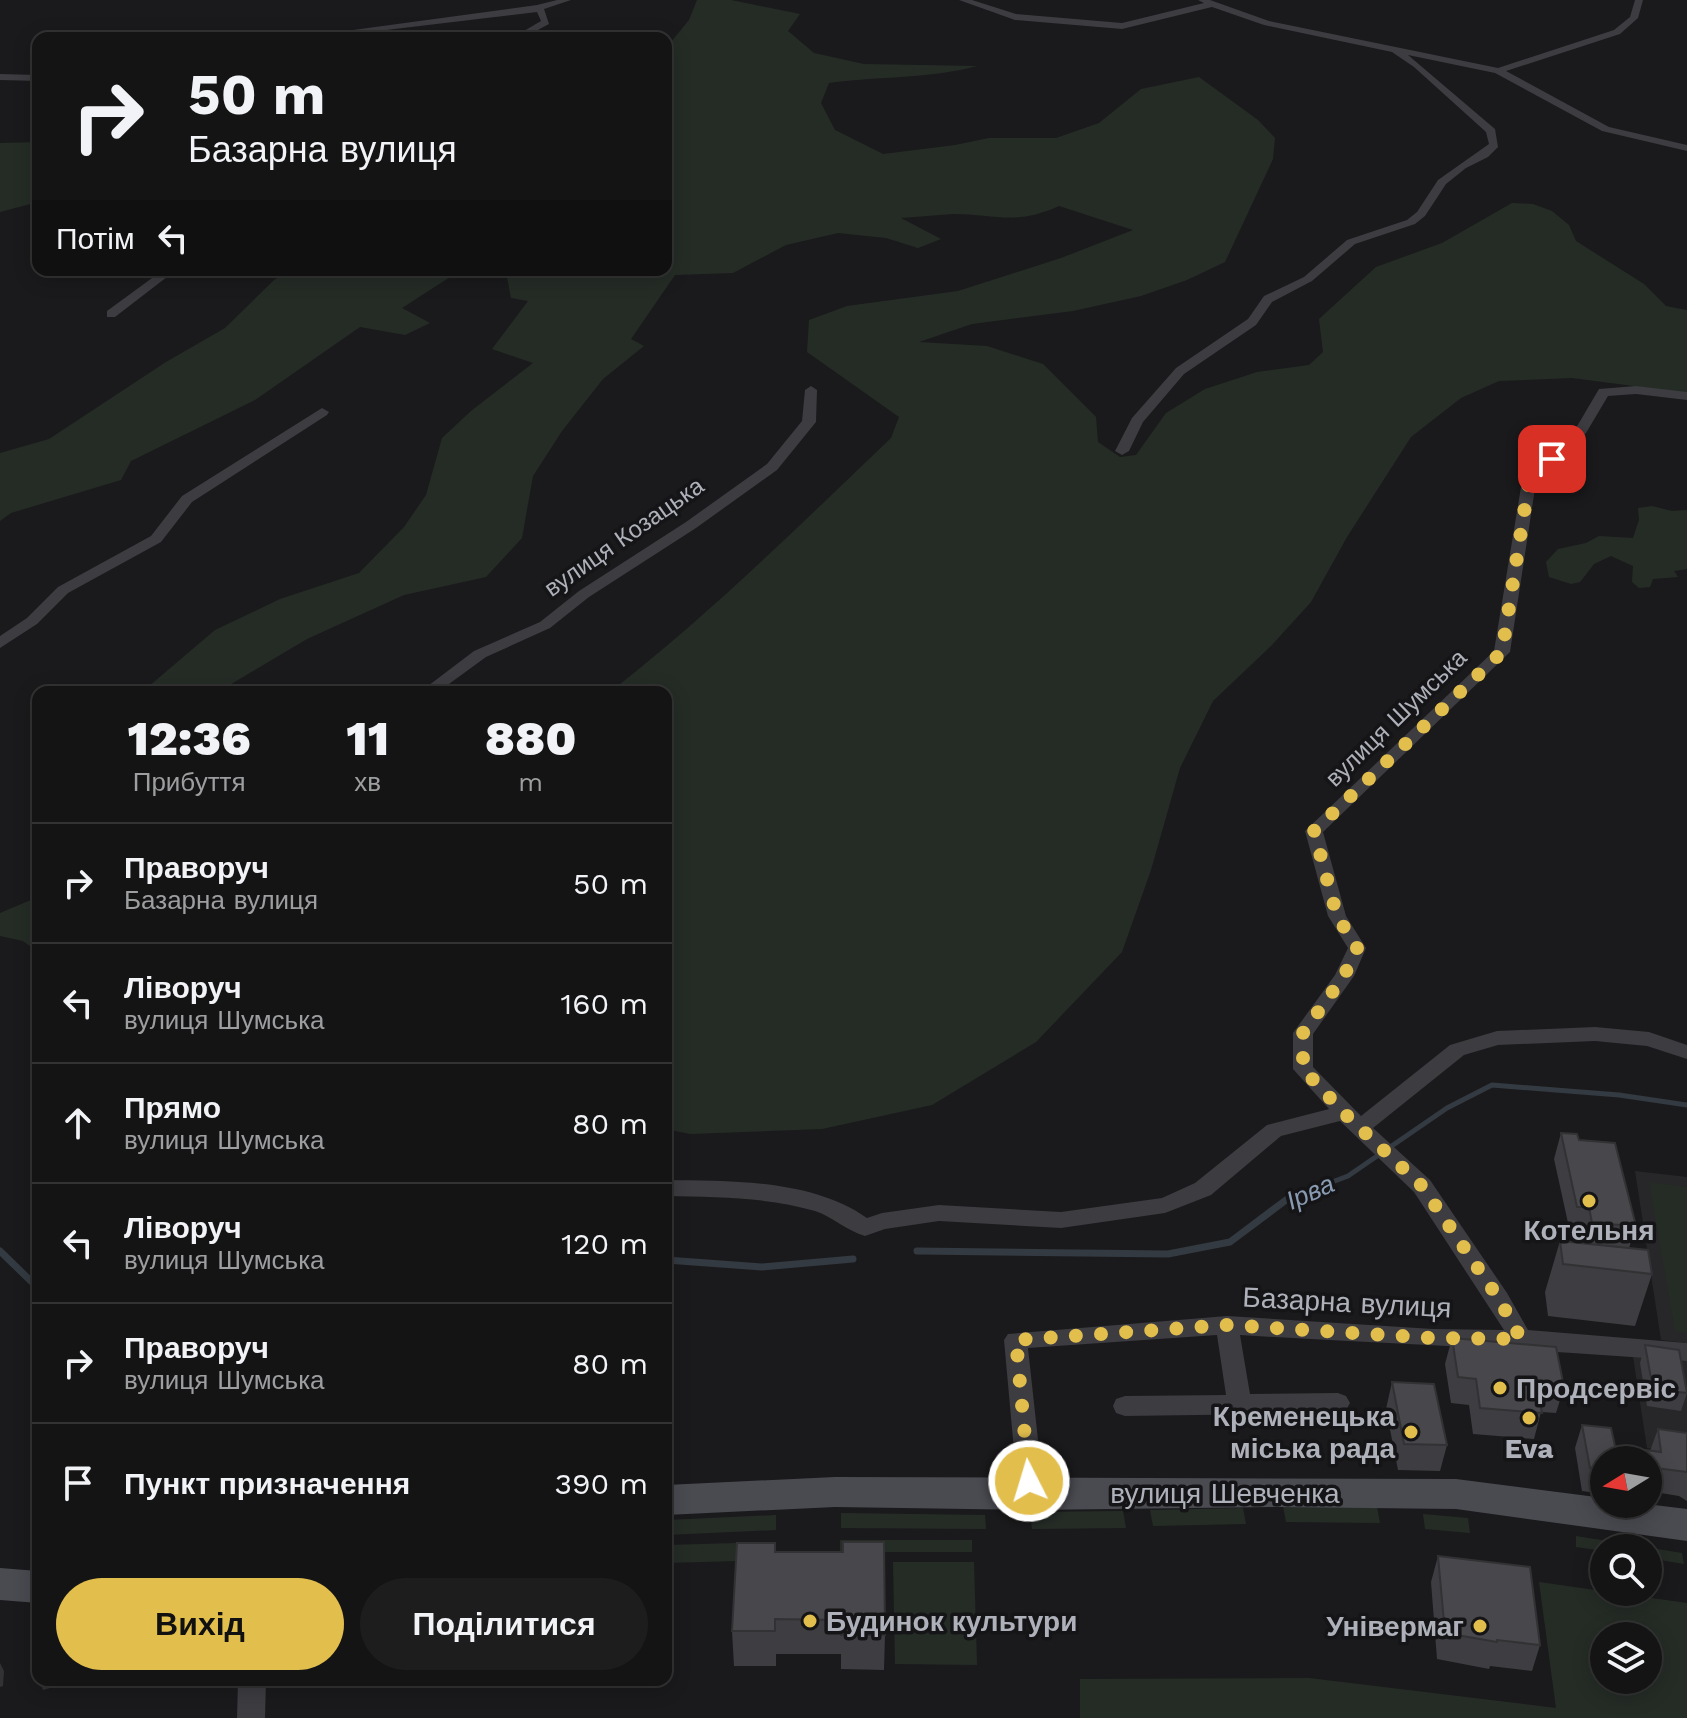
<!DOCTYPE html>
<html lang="uk">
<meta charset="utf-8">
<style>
body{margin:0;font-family:"Work Sans",sans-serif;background:#1d1d1e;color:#f1f3f6;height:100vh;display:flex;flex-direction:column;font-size:30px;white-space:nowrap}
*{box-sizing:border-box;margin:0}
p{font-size:26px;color:#9d9ea0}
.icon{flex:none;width:44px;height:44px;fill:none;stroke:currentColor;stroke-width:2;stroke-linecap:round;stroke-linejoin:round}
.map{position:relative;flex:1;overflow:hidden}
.panel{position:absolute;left:32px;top:686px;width:640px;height:1000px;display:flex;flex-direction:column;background:#141415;border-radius:16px;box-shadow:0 4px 20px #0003,0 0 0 2px #333334}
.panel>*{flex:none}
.guide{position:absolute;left:32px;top:32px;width:640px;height:244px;border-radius:16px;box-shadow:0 4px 20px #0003,0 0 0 2px #333334;background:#141415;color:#f1f3f6;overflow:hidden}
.needle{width:52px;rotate:259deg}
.buttons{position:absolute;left:1590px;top:1446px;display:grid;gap:16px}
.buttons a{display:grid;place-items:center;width:72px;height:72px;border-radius:50%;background:#141415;box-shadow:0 4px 20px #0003,0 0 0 2px #333334;font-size:40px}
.pin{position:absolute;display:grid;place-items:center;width:68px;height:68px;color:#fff;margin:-34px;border-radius:16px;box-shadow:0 4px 12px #0006}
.me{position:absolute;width:88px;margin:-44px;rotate:355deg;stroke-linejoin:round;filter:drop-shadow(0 0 6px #0008)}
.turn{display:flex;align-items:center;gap:28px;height:168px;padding:0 24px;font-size:36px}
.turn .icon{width:104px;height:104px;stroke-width:2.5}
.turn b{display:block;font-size:56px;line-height:68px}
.then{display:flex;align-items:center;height:76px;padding:0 24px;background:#0003;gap:16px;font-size:30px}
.eta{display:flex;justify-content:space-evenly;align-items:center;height:136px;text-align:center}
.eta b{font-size:48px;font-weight:800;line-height:56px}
.cta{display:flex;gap:16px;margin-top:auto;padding:16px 24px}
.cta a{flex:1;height:92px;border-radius:48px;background:#e2be4d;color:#111;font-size:32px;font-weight:800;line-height:92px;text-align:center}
.cta a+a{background:#1d1d1e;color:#f1f3f6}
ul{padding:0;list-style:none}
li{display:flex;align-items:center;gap:24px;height:120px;padding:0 24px;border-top:2px solid #333334}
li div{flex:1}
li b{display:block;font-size:30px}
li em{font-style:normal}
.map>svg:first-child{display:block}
</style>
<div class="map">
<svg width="1687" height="1718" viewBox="0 0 1687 1718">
<rect width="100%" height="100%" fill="#1a1a1c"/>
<g fill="#272629">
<polygon points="1635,1171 1687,1177 1687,1343 1661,1340"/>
<polygon points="1632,1350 1687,1358 1687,1454 1647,1448"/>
</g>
<g fill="#252c26" fill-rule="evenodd">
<path d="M697 0H731L800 14 788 31 814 53 864 64 977 66C929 79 879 76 829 83L821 103 835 130 883 154 955 145 989 138H1056L1099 123 1141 89 1199 77 1258 120 1275 138 1273 159 1225 262 1187 280 1141 296 1073 311 972 324 919 342 987 346 1043 364 1096 417 1098 442 1120 457 1136 455 1166 413 1205 389 1257 372 1309 365 1323 352 1319 319 1376 267 1442 243 1512 203 1533 204 1552 211 1569 225 1576 241 1644 284 1666 306 1687 310V393L1572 378 1499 381 1461 398 1411 437 1347 537 1311 602 1271 646 1213 701 1180 768 1151 870 1122 952 1036 1042 932 1105 822 1129 690 1134 666 1129V692H610C710 614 800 525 891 438L899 417 807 352 809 320 847 306 958 291 1061 258 1133 230 1059 206C1015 226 996 214 953 214 936 215 918 217 901 218L941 239 918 248 886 238 838 233 786 245 733 273 675 275 631 339 644 346 603 379 562 431 533 476 522 538 486 577 404 595 307 639 218 692H142L215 630 280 599 359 573 404 527 426 495 442 438 471 411 533 363 492 349 528 301 511 298 506 272 577 278 583 270H666V48L689 20Z"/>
<polygon points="38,142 38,202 0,212 0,143"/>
<polygon points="291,270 461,270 402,308 430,323 405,335 360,327 255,400 131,461 121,480 11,513 0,521 0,453 49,439 166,362 225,328 274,280"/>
<polygon points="1652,506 1672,511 1687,510 1687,569 1674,571 1678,577 1653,579 1650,587 1639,588 1632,582 1633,566 1611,556 1594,564 1580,582 1571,584 1549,577 1546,562 1558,549 1586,543 1599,536 1633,538 1639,520 1638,508"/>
<polygon points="38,897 38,952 23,941 0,936 0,913"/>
<polygon points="1649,1182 1687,1187 1687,1333 1675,1331"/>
<polygon points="1283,1506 1377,1507 1380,1523 1286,1522"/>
<polygon points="1243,1508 1246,1524 1153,1526 1150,1510"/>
<polygon points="1123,1511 1126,1528 1032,1529 1030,1512"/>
<polygon points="841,1513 985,1515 986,1529 841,1528"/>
<polygon points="1423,1514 1468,1518 1470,1533 1425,1529"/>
<polygon points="776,1515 776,1530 666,1535 666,1520"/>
<polygon points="1576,1536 1682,1553 1684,1564 1648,1558 1648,1548 1604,1548 1604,1551 1576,1547"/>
<rect x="840" y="1540" width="132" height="12"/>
<polygon points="770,1542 770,1560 666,1563 666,1545"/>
<polygon points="893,1562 974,1562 977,1665 895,1664"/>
<path d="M1539 1582 1687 1603V1718H1080V1679L1309 1678 1556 1708ZM1604 1636H1648V1680H1604Z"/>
</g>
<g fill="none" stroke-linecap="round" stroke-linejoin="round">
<polyline stroke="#333a41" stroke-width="5" points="1287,1199 1348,1176 1447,1108 1492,1085 1619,1095 1687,1105"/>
<g stroke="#333a41" stroke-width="7">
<polyline points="0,1251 38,1288"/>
<polyline points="917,1251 1168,1254 1230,1242 1290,1197"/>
<polyline points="666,1260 762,1267 853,1259"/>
</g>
<g fill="#3c3c41" fill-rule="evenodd">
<polygon points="557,0 571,0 544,9 549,24 523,38 512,38 541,21 537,12 319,38 294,38 537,5"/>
<polygon points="959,0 972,0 1016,14 1122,23 1204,3 1198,0 1210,0 1269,21 1498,68 1614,30 1630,17 1635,0 1643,0 1638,18 1620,34 1506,71 1609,127 1687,145 1687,151 1602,131 1495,73 1408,55 1495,129 1498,147 1488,157 1466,168 1446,184 1425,216 1415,224 1355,244 1312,281 1272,302 1256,325 1184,374 1143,422 1129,451 1122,455 1115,451 1132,418 1176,368 1248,319 1264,296 1304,277 1347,240 1407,220 1417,212 1438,180 1489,144 1486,132 1414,67 1392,52 1264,25 1212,7 1122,29 1015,20"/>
<polygon points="0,74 38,75 38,81 0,80"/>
<polygon points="163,270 176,270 115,317 107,317 107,311"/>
<polygon points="811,386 817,390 816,422 777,470 696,528 589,597 550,628 486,657 438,692 420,692 474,651 540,622 579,591 686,522 767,464 802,421 805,390"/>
<path d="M1636 386 1687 392V400L1636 394 1608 396 1586 433 1536 482 1510 652 1323 832 1346 916 1366 948 1354 976 1313 1034V1067L1361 1116 1450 1045 1497 1031 1595 1027 1649 1032 1687 1045V1059L1647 1046 1595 1041 1498 1045 1464 1055 1373 1128 1430 1180 1507 1293 1528 1330 1687 1343V1361C1538 1349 1389 1344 1240 1335L1250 1394 1338 1393 1346 1396 1350 1403 1346 1410 1338 1413 1125 1416 1116 1413 1113 1406 1116 1399 1125 1396 1226 1395 1217 1335 1028 1348 1044 1495 1040 1502 1031 1505 1022 1502 1018 1495 1004 1340 1008 1334 1227 1316 1433 1329 1504 1330 1414 1192 1340 1121 1281 1136 1211 1195 1165 1213 1061 1228 939 1221 885 1229 865 1236C847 1231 833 1217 815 1211 767 1197 715 1197 666 1196V1180C731 1181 811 1179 867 1218L882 1213 939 1205 1061 1212 1162 1198 1195 1183 1267 1125 1329 1109 1293 1069V1033L1335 975 1348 948 1328 916 1305 831 1494 651 1522 481 1576 428 1599 389Z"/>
<polygon points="322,408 329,412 327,415 192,502 161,542 68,593 37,624 0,648 0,636 27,618 58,587 151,536 182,496"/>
<polygon points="238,1680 266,1680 265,1718 237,1718"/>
</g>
<g fill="#4a4b51" fill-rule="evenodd">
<polygon points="835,1477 1456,1479 1604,1498 1604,1504 1646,1504 1687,1509 1687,1541 1456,1509 1277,1507 1031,1510 835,1507 666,1515 666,1485"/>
<polygon points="0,1568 38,1571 38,1603 0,1600"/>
</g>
</g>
<g fill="#3e3d41">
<polygon points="1561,1133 1579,1140 1636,1226 1629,1248 1652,1274 1635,1326 1548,1316 1545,1292 1560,1241 1583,1243 1581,1233 1570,1232 1554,1159"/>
<polygon points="1452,1338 1564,1387 1556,1413 1541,1412 1534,1439 1473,1434 1469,1405 1451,1403 1445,1364"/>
<polygon points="1645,1345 1687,1393 1681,1411 1647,1406 1640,1363"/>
<polygon points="1392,1382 1447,1445 1440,1471 1398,1470 1386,1409"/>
<polygon points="1582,1425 1615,1446 1650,1451 1658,1429 1687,1433 1687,1501 1679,1496 1648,1491 1648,1460 1604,1460 1604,1494 1582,1491 1575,1448"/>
<polygon points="775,1552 885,1635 884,1670 841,1669 841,1654 776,1654 776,1666 734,1666 732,1631"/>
<polygon points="1438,1556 1540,1645 1532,1671 1490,1666 1489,1669 1437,1659 1431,1582"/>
</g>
<g fill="#323235">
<polygon points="0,1663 4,1671 3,1686 0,1687"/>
<polygon points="39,1680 73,1680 74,1681 43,1690"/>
</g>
<g fill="#48474c" stroke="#323235" stroke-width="2">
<polygon points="1561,1133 1577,1134 1579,1140 1615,1143 1636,1226 1592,1223 1589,1207 1577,1207"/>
<polygon points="1560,1241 1648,1250 1652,1274 1563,1264"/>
<polygon points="1452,1338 1556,1347 1564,1387 1536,1384 1542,1413 1480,1408 1476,1379 1458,1377"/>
<polygon points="1645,1345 1679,1350 1687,1393 1653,1389"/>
<polygon points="1392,1382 1434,1384 1447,1445 1404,1444"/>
<polygon points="1582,1425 1611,1428 1615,1446 1661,1452 1658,1429 1687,1433 1687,1472 1648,1467 1648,1460 1604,1460 1604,1469 1590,1468"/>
<polygon points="843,1542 884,1542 885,1635 841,1635 842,1620 775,1619 775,1631 732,1631 737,1543 775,1543 775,1552 843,1552"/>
<polygon points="1438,1556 1530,1567 1540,1645 1497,1640 1497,1642 1445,1633"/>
<polygon points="38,1636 38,1672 36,1672 35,1637"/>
</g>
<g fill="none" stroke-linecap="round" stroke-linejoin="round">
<polyline stroke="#e2be4d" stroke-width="14" stroke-dasharray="0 25.2" points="1029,1481 1016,1340 1227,1325 1433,1338 1521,1339 1499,1299 1422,1186 1344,1113 1303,1069 1303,1033 1344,976 1357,948 1337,916 1314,831 1502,652 1529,481 1552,459"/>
</g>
<g fill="#e2be4d" stroke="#151517" stroke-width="3">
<circle cx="1589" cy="1201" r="8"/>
<circle cx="1500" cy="1388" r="8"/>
<circle cx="1529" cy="1418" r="8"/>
<circle cx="1411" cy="1432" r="8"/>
<circle cx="810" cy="1621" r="8"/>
<circle cx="1480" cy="1626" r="8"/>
</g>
<g text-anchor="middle" stroke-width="7" stroke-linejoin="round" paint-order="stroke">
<g font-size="24" fill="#aeb1ba" stroke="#151517">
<text transform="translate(624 537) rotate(-35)" y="8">вулиця Козацька</text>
<text transform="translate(1396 718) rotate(-44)" y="8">вулиця Шумська</text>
</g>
<g font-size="26" font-style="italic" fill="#899bb2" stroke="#151517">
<text transform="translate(1310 1192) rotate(-24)" y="9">Ірва</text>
</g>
<g font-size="28" font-weight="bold" fill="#aeb1ba" stroke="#151517">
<text x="1589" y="1240">Котельня</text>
<text x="1516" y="1398" text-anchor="start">Продсервіс</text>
<text x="1395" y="1426" text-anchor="end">Кременецька<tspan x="1395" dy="32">міська рада</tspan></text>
<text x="1529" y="1458">Eva</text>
<text x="826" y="1631" text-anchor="start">Будинок культури</text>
<text x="1464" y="1636" text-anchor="end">Універмаг</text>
</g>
<g font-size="28" fill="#aeb1ba" stroke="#151517">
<text transform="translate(1347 1302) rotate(3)" y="10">Базарна вулиця</text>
<text x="1225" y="1503">вулиця Шевченка</text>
</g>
</g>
</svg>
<div class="buttons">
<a><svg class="needle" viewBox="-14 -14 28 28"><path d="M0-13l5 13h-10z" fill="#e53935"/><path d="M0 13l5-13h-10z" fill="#9d9ea0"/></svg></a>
<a><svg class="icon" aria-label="search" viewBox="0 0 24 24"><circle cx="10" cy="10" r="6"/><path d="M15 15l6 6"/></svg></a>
<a><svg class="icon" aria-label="layers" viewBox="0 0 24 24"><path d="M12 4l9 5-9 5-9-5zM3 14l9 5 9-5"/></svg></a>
</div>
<div class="pin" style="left:1552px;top:459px;background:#d93025"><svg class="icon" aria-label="arrive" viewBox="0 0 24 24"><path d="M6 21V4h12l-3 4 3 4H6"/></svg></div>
<svg class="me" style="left:1029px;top:1481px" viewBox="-20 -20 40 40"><circle r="17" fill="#e2be4d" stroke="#fff" stroke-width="3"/><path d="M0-11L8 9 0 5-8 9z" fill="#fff"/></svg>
<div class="guide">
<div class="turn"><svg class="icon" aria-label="right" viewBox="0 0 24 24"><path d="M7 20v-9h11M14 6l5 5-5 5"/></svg><div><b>50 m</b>Базарна вулиця</div></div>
<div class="then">Потім<svg class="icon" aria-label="left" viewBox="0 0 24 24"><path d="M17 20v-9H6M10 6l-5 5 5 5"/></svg></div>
</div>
<section class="panel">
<div class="eta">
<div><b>12:36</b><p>Прибуття</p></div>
<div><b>11</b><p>хв</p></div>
<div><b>880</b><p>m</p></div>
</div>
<ul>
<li><svg class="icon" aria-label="right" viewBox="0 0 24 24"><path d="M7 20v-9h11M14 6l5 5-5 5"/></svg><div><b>Праворуч</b><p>Базарна вулиця</p></div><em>50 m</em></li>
<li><svg class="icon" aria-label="left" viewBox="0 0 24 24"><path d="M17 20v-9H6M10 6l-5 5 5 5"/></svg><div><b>Ліворуч</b><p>вулиця Шумська</p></div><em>160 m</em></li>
<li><svg class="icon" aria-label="ahead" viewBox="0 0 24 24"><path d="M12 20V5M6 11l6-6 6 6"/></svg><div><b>Прямо</b><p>вулиця Шумська</p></div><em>80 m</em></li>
<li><svg class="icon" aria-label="left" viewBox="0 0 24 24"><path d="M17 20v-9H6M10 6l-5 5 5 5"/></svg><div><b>Ліворуч</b><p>вулиця Шумська</p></div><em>120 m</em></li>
<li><svg class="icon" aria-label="right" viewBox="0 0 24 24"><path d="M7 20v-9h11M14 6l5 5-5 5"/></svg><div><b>Праворуч</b><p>вулиця Шумська</p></div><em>80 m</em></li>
<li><svg class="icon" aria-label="arrive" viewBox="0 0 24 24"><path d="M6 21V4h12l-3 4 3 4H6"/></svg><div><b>Пункт призначення</b></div><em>390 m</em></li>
</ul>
<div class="cta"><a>Вихід</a><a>Поділитися</a></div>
</section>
</div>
